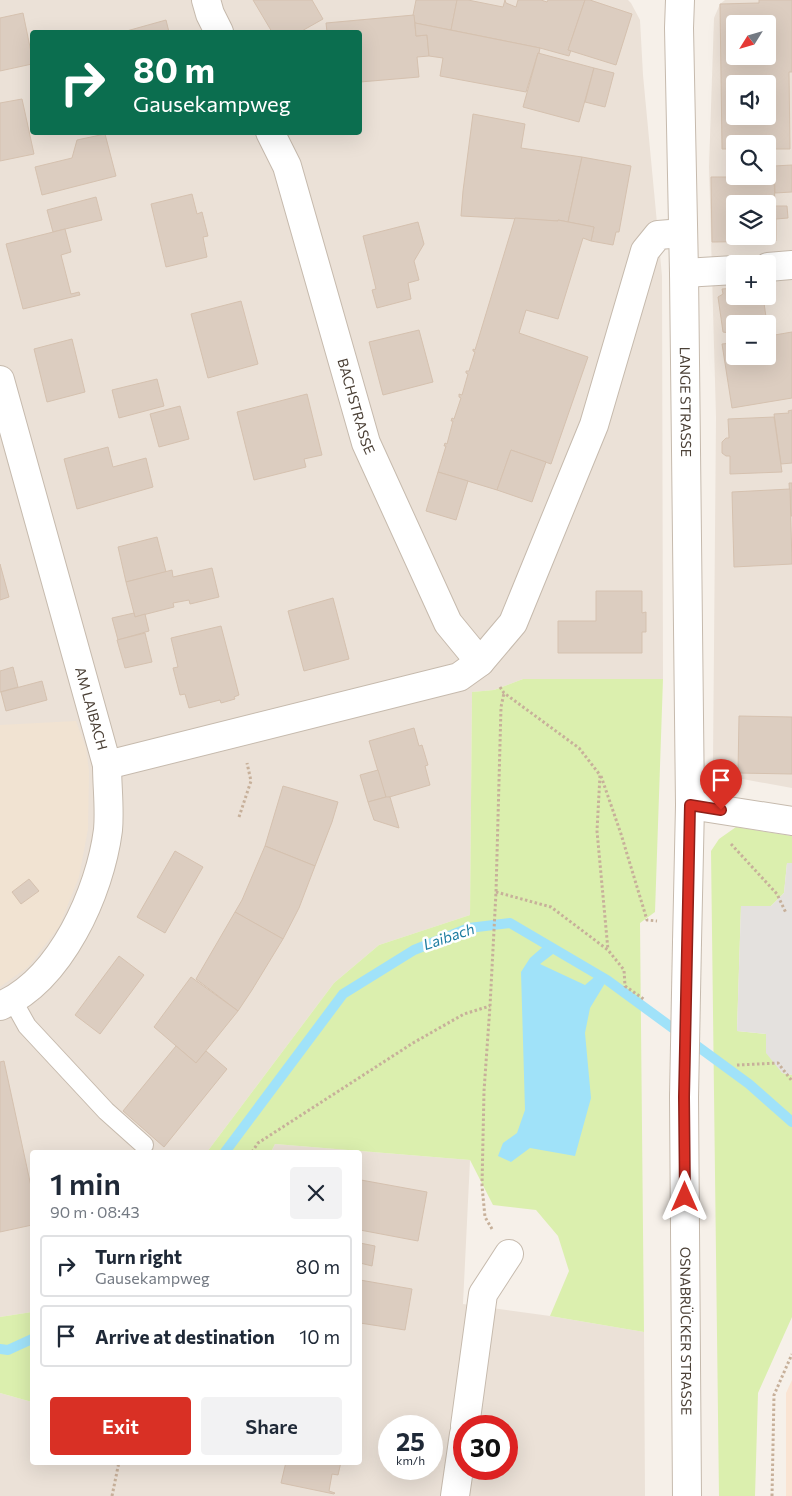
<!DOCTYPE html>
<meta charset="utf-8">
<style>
body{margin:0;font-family:Commissioner,sans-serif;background:#f2f2f3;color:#1f2937;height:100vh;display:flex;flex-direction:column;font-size:19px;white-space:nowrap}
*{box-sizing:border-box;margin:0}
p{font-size:16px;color:#747a83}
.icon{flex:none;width:28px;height:28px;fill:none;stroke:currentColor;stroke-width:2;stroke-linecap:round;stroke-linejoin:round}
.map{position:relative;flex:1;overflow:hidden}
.sheet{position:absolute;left:30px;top:1150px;width:332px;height:315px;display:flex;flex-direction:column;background:#fff;border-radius:5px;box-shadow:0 5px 20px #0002}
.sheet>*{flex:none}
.top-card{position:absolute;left:30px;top:30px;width:332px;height:105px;border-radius:5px;box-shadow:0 5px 20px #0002;background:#0b6e4f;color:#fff;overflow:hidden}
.needle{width:32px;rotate:233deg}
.controls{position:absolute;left:726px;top:15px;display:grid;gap:10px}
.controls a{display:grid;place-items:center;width:50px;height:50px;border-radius:5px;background:#fff;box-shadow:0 5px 20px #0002;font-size:25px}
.speed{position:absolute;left:378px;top:1415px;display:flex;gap:10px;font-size:25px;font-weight:700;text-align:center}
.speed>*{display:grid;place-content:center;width:65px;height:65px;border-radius:50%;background:#fff;box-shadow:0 5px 20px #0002;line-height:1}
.speed small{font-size:12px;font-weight:400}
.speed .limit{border:8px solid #d22;background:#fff;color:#111}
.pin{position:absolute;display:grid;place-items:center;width:42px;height:42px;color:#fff;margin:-51px -21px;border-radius:50% 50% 50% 0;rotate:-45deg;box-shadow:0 0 5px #0007}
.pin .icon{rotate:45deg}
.me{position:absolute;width:55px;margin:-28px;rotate:0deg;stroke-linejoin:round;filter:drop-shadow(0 0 4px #0008)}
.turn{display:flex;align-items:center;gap:18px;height:105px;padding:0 20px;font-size:22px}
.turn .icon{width:65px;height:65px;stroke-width:2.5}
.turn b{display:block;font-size:35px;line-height:42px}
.round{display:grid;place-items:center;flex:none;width:52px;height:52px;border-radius:5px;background:#f2f2f3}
.overview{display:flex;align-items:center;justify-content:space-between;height:85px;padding:0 20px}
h1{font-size:30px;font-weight:600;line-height:38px}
.primary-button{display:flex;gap:10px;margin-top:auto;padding:10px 20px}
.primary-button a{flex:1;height:58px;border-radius:5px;background:#d93025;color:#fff;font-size:20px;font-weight:600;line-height:58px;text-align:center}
.primary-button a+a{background:#f2f2f3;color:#1f2937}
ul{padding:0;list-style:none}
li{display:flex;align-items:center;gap:15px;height:62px;margin:0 10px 8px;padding:0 10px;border:2px solid #e0e1e3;border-radius:5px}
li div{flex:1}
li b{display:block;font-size:19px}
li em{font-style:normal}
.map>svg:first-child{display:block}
</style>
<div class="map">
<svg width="792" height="1496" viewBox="0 0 792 1496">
<rect width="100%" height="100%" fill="#f6f0e9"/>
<g fill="#ebe1d7" fill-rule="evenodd">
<path d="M0 0H628L631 3 640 20 643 75 662 276 663 679H523L494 690 472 692 470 915 379 945 334 983 207 1152H32V1312L0 1317ZM32 32H360V132H32Z"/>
<path d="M725 0H792V788L726 776 718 769 713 761 716 417 709 167 714 18 720 4ZM735 24H768V56H735ZM735 84H768V116H735ZM735 144H768V176H735ZM735 204H768V236H735ZM735 264H768V296H735ZM735 324H768V356H735Z"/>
<path d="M275 1144 470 1160 463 1304 550 1316 644 1332 645 1496H0V1393L32 1402V1462H360V1152H271ZM389 1426H431V1469H389ZM464 1426H506V1469H464Z"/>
</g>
<polygon fill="#fae4d3" points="792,1380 792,1496 786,1496 786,1393"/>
<polygon fill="#f1e3d2" points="76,721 86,748 89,771 88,829 79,877 59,927 28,967 0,987 0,725"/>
<g fill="#dbefae">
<polygon points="523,679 663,679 655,912 640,923 644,1332 550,1316 569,1271 558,1236 536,1210 493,1205 470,1160 275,1144 271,1152 207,1152 334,983 379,945 470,915 472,692 494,690"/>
<polygon points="736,827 792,836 792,863 787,863 784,893 771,906 741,906 737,1031 766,1034 782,1073 792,1075 792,1317 758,1393 755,1496 719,1496 711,851 719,839"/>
<polygon points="32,1312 32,1402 0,1393 0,1317"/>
</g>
<polygon fill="#e4e1de" points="787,863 792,863 792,1075 782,1073 766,1053 766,1034 737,1031 741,906 771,906 784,893"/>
<polygon fill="#a0e2f9" points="546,944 557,951 540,964 585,985 598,974 607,980 590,1008 585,1033 591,1098 575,1156 530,1148 511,1162 498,1156 503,1143 517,1133 525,1110 521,972 530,958"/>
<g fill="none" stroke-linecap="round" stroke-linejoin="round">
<g stroke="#a0e2f9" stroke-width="10">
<polyline points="225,1152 343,994 414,950 469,928 510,923 607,980 749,1084 792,1122"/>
<polyline points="0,1349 8,1350 32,1339"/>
</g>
</g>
<g fill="#dccdc0" stroke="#d5c1af" fill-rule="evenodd">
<polygon points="253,0 312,0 323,19 300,32 272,32"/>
<polygon points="416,0 457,0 451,30 415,23 413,15"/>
<polygon points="457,0 468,0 503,7 505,0 506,3 516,7 518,0 541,0 547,2 548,0 585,0 568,50 571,50 569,56 540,48 451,30"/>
<polygon points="585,0 590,0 632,14 616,65 568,50"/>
<path d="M759 0H792V72H789L790 149H768V144H735V149H722L720 4 759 3ZM735 24H768V56H735ZM735 84H768V116H735Z"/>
<polygon points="23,13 32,57 32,64 0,71 0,18"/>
<polygon points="414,15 416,36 427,35 429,56 417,57 419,77 360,82 360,32 327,32 326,23"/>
<polygon points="166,20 169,32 123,32"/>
<polygon points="415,23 540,48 539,53 538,53 526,92 440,76 443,58 429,56 427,35 416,36"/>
<polygon points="538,53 594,68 579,122 523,107"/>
<polygon points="594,68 614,73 605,107 585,102"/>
<polygon points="22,99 34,154 0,161 0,103"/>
<polygon points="473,114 525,124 521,148 582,157 568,222 558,220 558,221 461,216 463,191"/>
<polygon points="105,134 116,176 42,195 35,167 72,158 77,140"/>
<polygon points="582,157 631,166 619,232 616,232 613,245 591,241 594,227 568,222"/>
<polygon points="792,165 792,192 775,193 774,166"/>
<path d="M711 177H774L775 206H787L788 218 776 219V241L712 242ZM735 204H768V236H735Z"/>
<polygon points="192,194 197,214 202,212 208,236 203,237 207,257 166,267 151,204"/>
<polygon points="96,197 102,220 53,232 47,210"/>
<polygon points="515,218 558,221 558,220 594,227 591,241 583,238 558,319 526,310 519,333 588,357 551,464 511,450 497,490 438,472 446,446 444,446 445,443 447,444 453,421 451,421 452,418 454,419 461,398 459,397 459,394 462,395 468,374 466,373 466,371 469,371 475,352 473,351 473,349 475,350"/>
<polygon points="418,222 424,244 414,261 419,280 408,283 411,299 377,308 372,290 376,289 363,236"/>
<polygon points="65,229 71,252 61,255 71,294 79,292 80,295 23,309 6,244"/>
<polygon points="735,288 735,296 763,296 767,324 735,324 735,356 768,356 768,326 769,336 792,332 792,398 732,408 722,344 731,343 729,333 723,332 718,297 723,294 722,289"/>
<polygon points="241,301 258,364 208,378 191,314"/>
<polygon points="419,330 433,382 383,395 369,342"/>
<polygon points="72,339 85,392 47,402 34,349"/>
<polygon points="157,379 164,406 119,418 112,390"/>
<polygon points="307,394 322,455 304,459 306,467 254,480 237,412"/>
<polygon points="180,406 189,439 159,447 150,414"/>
<polygon points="792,410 792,463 781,464 774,414 789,413 788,411"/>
<polygon points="774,417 782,472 730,474 730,456 726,456 722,453 722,442 726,438 729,438 728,419"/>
<polygon points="108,447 113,467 146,458 153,487 77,509 64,459"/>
<polygon points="511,450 546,462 532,502 497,490"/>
<polygon points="438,472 468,481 456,520 426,511"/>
<polygon points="789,483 792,483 792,516 791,516"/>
<polygon points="790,489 792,564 734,567 732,492"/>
<polygon points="157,537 166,572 126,582 118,547"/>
<polygon points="0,564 9,597 0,600"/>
<polygon points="212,568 219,597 190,604 189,600 173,603 174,607 135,617 126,582 172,570 173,577"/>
<polygon points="596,591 642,591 642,613 646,612 646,632 642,632 642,653 558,653 558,621 596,621"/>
<polygon points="333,598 349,659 304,671 288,611"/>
<polygon points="134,613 135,617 145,614 149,631 118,640 112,618"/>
<polygon points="221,626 239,695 234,697 235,699 221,703 220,700 189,708 185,694 180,695 173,668 178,667 171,638"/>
<polygon points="145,633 152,662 125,668 117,640"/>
<polygon points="13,667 18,687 0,692 0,671"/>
<polygon points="42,681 47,700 6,711 1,692"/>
<polygon points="739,716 792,717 792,774 738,773"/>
<polygon points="414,728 419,746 422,745 428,765 425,766 430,785 386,798 369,741"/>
<polygon points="378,770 386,797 368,802 360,775"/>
<polygon points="283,786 338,802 332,822 315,866 265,846"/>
<polygon points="386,797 390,797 399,828 374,820 368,802"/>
<polygon points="265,846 315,866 299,908 283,939 235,912 242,900"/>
<polygon points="175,851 203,867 165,933 137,917"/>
<polygon points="29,879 39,891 21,904 12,892"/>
<polygon points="235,912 283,939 252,990 238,1011 196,979"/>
<polygon points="119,956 144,975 100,1034 75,1015"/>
<polygon points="191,977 238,1011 196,1063 154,1027"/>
<polygon points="176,1046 196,1063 206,1051 227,1069 164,1147 123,1111"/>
<polygon points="4,1061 32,1191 32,1225 0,1232 0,1062"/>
<polygon points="361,1180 427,1192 418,1241 360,1230"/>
<polygon points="360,1243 375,1246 372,1266 360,1263"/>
<polygon points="360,1280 412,1289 405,1330 360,1323"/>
<polygon points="286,1462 341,1462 338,1475 332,1474 329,1491 335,1493 334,1494 281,1483"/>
</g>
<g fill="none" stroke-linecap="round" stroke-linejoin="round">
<defs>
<polyline id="service" points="13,1001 27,1026 106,1111 144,1145"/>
<g id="minor">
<polyline points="206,0 210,14 219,32"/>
<path id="s1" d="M680 0 679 28 684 273 690 805 687 942"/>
<path id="s2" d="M270 132 287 166 366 443 448 623 480 662"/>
<polyline points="768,267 792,265"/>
<polyline points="684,273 735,270"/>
<path id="s3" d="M0 380 107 765C107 786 110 809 108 830 100 892 61 980 0 1006"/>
<polyline points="107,765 459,677 480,662 513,623 594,425 645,251 658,235 683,233"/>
<polyline points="690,805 792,821"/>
<path id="s4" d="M684 1097 687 1496"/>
<polyline points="465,1426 483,1294 509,1254"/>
<polyline points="455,1496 464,1434"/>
</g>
</defs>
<use href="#service" stroke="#c6baad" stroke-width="20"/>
<use href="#minor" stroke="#c6baad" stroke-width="30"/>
<g stroke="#c7b09a" stroke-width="3" stroke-dasharray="2.5 2.5" stroke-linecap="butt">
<polyline points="500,687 504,693 579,748 600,775 597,831 608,950"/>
<polyline points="601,776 621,834 647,920 657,921"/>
<polyline points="239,817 251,781 247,763"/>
<polyline points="731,844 777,894 786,913"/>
<polyline points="496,892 551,907 608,950 624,970 625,986 645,1000"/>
<polyline points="737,1065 778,1063 792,1081"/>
<polyline points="252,1152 258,1143 413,1043 464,1014 490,1006"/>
<polyline points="492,1229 485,1217 482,1186 484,1091 490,1006 496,892 501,707 504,693"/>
<polyline points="112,1496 119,1462"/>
<polyline points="772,1496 774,1395 792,1354"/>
</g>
<use href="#service" stroke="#fff" stroke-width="18"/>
<use href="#minor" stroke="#fff" stroke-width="28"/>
<defs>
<polyline id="minor-bridge" points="684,1097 687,942"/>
</defs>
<use href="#minor-bridge" stroke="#c6baad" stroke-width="30" stroke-linecap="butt"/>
<use href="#minor-bridge" stroke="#fff" stroke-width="28"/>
</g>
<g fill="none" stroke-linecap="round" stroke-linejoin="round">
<defs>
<polyline id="route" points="685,1197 684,1097 690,805 721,810"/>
</defs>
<use href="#route" stroke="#8d1f18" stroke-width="12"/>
<use href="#route" stroke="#d93025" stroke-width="9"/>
</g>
<g text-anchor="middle" stroke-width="5" stroke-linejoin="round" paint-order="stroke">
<g font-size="14" fill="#4b4036" stroke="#fff">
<text dy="5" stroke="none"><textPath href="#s1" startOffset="402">LANGE STRASSE</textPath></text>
<text dy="5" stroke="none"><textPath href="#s2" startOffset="288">BACHSTRASSE</textPath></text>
<text dy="5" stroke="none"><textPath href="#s3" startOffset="341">AM LAIBACH</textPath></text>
<text dy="5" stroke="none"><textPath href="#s4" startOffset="234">OSNABRÜCKER STRASSE</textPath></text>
</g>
<g font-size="15" font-style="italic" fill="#1e7da1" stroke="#fff">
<text transform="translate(449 937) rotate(-19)" y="5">Laibach</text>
</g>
</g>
</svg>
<div class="controls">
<a><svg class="needle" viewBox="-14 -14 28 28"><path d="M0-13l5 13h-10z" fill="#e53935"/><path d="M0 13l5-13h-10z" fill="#747a83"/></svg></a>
<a><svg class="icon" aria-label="sound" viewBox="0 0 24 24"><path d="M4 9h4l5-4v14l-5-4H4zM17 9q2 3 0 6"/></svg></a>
<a><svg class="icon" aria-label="search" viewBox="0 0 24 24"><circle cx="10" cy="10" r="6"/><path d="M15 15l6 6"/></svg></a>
<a><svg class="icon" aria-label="layers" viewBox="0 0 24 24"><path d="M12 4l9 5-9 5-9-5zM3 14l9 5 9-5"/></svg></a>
<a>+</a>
<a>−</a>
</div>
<div class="speed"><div>25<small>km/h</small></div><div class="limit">30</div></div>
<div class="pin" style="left:721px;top:810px;background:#d93025"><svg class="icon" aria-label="arrive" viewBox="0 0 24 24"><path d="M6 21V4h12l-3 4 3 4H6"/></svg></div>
<svg class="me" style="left:685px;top:1197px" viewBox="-20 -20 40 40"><path d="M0-17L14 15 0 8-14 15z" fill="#d93025" stroke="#fff" stroke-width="4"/></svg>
<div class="top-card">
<div class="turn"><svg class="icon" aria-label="right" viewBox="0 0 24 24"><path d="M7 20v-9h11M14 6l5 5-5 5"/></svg><div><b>80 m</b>Gausekampweg</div></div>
</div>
<section class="sheet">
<div class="overview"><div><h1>1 min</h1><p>90 m · 08:43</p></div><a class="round"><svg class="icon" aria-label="close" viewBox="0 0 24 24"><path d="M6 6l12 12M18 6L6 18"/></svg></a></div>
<ul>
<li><svg class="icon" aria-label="right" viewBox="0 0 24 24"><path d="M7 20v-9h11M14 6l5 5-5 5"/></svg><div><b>Turn right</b><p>Gausekampweg</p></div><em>80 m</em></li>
<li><svg class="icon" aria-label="arrive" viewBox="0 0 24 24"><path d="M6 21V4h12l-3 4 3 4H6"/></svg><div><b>Arrive at destination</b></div><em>10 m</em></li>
</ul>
<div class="primary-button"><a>Exit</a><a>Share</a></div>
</section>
</div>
